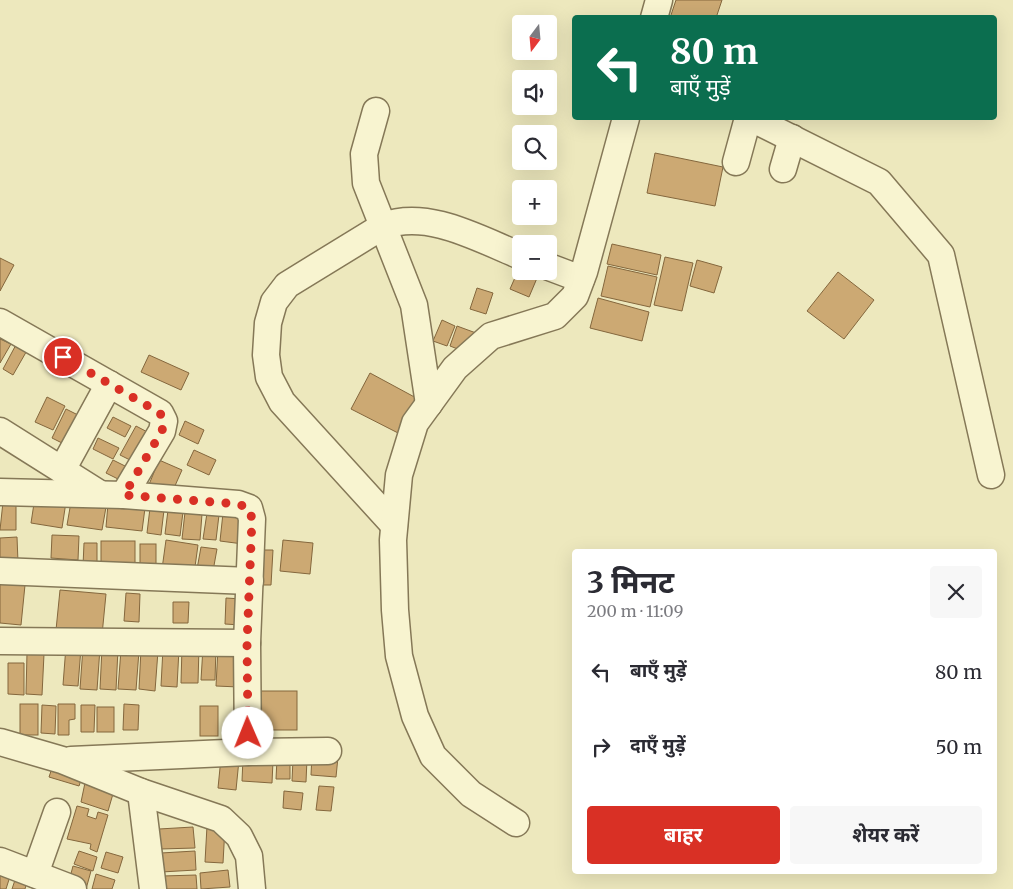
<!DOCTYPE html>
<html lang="hi">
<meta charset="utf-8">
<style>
body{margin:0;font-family:Merriweather,"Noto Sans Devanagari",serif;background:#f7f7f7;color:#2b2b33;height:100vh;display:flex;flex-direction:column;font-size:19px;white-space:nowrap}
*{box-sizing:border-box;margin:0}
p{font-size:16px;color:#7c7c81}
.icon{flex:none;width:28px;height:28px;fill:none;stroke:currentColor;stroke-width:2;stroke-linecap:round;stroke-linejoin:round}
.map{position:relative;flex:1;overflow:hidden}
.side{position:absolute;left:572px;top:549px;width:425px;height:325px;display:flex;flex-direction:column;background:#fff;border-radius:5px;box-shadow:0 5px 20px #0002}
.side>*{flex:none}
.hud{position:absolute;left:572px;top:15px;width:425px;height:105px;border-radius:5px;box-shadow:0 5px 20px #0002;background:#0b6e4f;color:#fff;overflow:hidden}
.needle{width:32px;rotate:196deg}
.buttons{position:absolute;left:512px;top:15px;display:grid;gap:10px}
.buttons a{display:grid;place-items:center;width:45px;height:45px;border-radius:5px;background:#fff;box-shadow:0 5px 20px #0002;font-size:25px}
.pin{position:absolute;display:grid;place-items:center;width:42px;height:42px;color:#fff;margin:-21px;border:2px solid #fff;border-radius:50%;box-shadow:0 1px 5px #0007}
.me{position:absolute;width:55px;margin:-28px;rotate:359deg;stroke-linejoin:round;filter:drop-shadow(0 0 4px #0008)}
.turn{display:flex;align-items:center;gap:18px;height:105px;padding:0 15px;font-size:22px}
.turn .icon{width:65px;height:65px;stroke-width:2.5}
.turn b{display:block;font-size:35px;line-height:42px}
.round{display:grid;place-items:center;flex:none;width:52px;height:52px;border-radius:5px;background:#f7f7f7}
.head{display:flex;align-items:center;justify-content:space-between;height:85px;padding:0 15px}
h1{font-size:30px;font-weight:700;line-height:38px}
.cta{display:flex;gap:10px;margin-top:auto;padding:10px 15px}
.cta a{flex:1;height:58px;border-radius:5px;background:#d93025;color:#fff;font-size:20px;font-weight:700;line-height:58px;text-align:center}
.cta a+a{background:#f7f7f7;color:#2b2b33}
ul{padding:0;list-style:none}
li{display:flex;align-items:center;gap:15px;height:75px;padding:0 15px}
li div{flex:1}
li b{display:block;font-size:19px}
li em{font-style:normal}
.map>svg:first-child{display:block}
</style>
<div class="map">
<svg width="1013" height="889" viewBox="0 0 1013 889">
<rect width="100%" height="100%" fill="#ede8bd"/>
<g fill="#cca973" stroke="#84673d">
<polygon points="676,0 722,0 716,18 670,18"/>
<polygon points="655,153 723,167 715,206 647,193"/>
<polygon points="612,244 661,255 657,275 607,264"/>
<polygon points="665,257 693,263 682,311 654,305"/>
<polygon points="0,258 14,265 0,291"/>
<polygon points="697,260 722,267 714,293 690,286"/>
<polygon points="521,264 521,271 540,271 529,297 510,289"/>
<polygon points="608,266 657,277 650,307 601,296"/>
<polygon points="838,272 874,300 844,339 807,311"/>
<polygon points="477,288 493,293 486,314 470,309"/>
<polygon points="598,298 649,312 642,341 590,328"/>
<polygon points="442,320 455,326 447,346 433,341"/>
<polygon points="457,326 476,333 468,353 450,346"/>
<polygon points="0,339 11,344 0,363"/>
<polygon points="18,341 29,347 13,375 3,369"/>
<polygon points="149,355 189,373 181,390 141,372"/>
<polygon points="370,373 420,400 402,435 351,409"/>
<polygon points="47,397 65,406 53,430 35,422"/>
<polygon points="66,409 84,418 70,447 52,438"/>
<polygon points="113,417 131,426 125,437 107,428"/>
<polygon points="185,421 204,430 198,444 179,435"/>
<polygon points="136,426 155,436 140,465 120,455"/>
<polygon points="98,438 119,448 113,459 93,449"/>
<polygon points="194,450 216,460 209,475 187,465"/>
<polygon points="113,460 135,471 128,484 106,473"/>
<polygon points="159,460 182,470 170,497 148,487"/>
<polygon points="35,497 66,502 62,528 31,523"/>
<polygon points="3,502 16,502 16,530 0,530"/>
<polygon points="71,502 106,507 102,530 67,525"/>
<polygon points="108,504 145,508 142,531 106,527"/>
<polygon points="150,508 164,510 161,535 147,533"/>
<polygon points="168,510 183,512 180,536 165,534"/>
<polygon points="185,512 202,514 200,540 182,539"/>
<polygon points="207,513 219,515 216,540 203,539"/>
<polygon points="223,513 246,515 243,544 220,541"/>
<polygon points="52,535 79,536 78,560 51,558"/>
<polygon points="17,537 18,562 0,562 0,538"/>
<polygon points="166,540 198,545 194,574 162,569"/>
<polygon points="283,540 313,543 310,574 280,571"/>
<rect x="101" y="541" width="34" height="22"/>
<polygon points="84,543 97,543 97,566 83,566"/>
<rect x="140" y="544" width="16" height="22"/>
<polygon points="201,547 217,549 213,571 197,569"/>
<polygon points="258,550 273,550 271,585 257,585"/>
<polygon points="0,582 25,585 21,625 0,623"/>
<polygon points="60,590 106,594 102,635 56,630"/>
<polygon points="126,593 140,594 139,622 124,621"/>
<polygon points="226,598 242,599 241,625 225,624"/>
<polygon points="173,602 189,602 188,623 173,623"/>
<polygon points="66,646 81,648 78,686 63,685"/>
<polygon points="83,647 100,648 97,690 80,689"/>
<polygon points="182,647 199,647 198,683 181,683"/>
<polygon points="203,647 216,647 215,680 201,680"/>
<polygon points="102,648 118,649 116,690 100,689"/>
<polygon points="163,648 179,649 177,687 161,686"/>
<polygon points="218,648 241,650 239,687 216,686"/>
<polygon points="141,649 158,651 155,691 139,689"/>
<polygon points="121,650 139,651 136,690 118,689"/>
<polygon points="27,653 44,654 42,695 26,694"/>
<polygon points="8,663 24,663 24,695 8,694"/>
<rect x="259" y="691" width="38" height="39"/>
<rect x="20" y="704" width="18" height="31"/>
<polygon points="58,704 75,704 75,719 69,720 69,735 58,735"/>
<polygon points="124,704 139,705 138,730 123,730"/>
<polygon points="42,705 56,706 55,734 41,733"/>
<polygon points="81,705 95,705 94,732 81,732"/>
<rect x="200" y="706" width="18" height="30"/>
<rect x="97" y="707" width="17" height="25"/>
<polygon points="312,755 338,757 336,777 311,775"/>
<polygon points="221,758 239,760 236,790 218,788"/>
<polygon points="243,758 273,761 272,783 242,781"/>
<polygon points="277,759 290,759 290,779 276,779"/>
<polygon points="293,759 307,759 306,782 292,781"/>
<polygon points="54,762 84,772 79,786 49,777"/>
<polygon points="86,778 115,787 108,811 81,802"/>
<polygon points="319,786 334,787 331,811 316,810"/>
<polygon points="284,791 303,793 301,810 283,808"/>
<polygon points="77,806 89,809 87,816 96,819 98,812 108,815 97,852 90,849 91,844 67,839"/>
<polygon points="207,826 225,827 223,863 205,862"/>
<polygon points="193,827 195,848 160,849 159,829"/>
<polygon points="79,851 97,857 93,871 74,864"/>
<polygon points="195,851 196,870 161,872 161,853"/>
<polygon points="106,852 123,857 118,873 101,868"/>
<polygon points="73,866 91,871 86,889 68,885"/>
<polygon points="0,870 12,870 6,889 0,889"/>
<polygon points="228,870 230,887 201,889 200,873"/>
<polygon points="17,874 28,878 25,889 12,889"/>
<polygon points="96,874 115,880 112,889 92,889"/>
<polygon points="196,875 197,889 164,889 163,876"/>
</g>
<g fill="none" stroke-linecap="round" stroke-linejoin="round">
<defs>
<g id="minor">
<polyline points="654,18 659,0"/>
<polyline points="376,111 364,154 366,183 414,305 429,404"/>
<polyline points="751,118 879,182 941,255 991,475"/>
<polyline points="736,162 748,118"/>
<polyline points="783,169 792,138"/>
<polyline points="549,267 581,279"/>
<polyline points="0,322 160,413 164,421 162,431 124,495"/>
<polyline points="0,431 100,494"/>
<polyline points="62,470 109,384"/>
<polyline points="0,492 124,495 238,504 249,508 252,519 247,643 248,752"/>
<path d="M394 525 282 402 269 377 266 355 268 323 274 302 287 285 383 226C428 209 479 239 521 256"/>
<polyline points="0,571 250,581"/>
<polyline points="0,641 247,643"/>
<polyline points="0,742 62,760 141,792 221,819 239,836 249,856 252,889"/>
<polyline points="71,760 248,752 328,751"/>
<polyline points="141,792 153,889"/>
<polyline points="516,823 471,794 433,756 415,716 399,656 395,610 393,540 399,475 415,423 455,368 491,336 555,316 575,296 584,272 626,118"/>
<polyline points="0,861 73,889"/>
<polyline points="35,874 57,812"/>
</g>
</defs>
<use href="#minor" stroke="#857857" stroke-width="29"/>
<use href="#minor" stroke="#f8f4d0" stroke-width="26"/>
</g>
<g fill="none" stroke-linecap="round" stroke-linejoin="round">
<polyline stroke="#d93025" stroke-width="9" stroke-dasharray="0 16.2" points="63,357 160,413 164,421 162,431 124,495 238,504 249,508 252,519 247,643 248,733"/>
</g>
</svg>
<div class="buttons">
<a><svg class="needle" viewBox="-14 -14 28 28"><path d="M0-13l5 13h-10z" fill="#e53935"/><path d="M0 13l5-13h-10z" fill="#7c7c81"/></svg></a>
<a><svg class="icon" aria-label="sound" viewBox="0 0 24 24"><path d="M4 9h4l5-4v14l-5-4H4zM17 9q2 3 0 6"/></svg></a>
<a><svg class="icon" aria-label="search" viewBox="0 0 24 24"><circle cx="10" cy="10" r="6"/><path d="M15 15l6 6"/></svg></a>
<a>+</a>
<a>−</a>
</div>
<div class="pin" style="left:63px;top:357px;background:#d93025"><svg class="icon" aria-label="arrive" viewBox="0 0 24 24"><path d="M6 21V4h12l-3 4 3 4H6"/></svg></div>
<svg class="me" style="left:248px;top:733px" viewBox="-20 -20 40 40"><circle r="19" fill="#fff"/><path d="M0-13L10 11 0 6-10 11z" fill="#d93025"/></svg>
<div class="hud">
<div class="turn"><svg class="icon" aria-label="left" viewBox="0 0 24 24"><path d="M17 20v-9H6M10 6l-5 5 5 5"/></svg><div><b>80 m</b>बाएँ मुड़ें</div></div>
</div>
<section class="side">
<div class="head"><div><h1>3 मिनट</h1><p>200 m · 11:09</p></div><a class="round"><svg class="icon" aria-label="close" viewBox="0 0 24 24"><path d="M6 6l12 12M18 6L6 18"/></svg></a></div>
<ul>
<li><svg class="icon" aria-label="left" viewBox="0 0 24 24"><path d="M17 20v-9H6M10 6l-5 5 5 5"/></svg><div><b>बाएँ मुड़ें</b></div><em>80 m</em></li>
<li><svg class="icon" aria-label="right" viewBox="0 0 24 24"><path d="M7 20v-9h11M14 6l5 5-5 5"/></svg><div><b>दाएँ मुड़ें</b></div><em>50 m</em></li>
</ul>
<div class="cta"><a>बाहर</a><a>शेयर करें</a></div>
</section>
</div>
